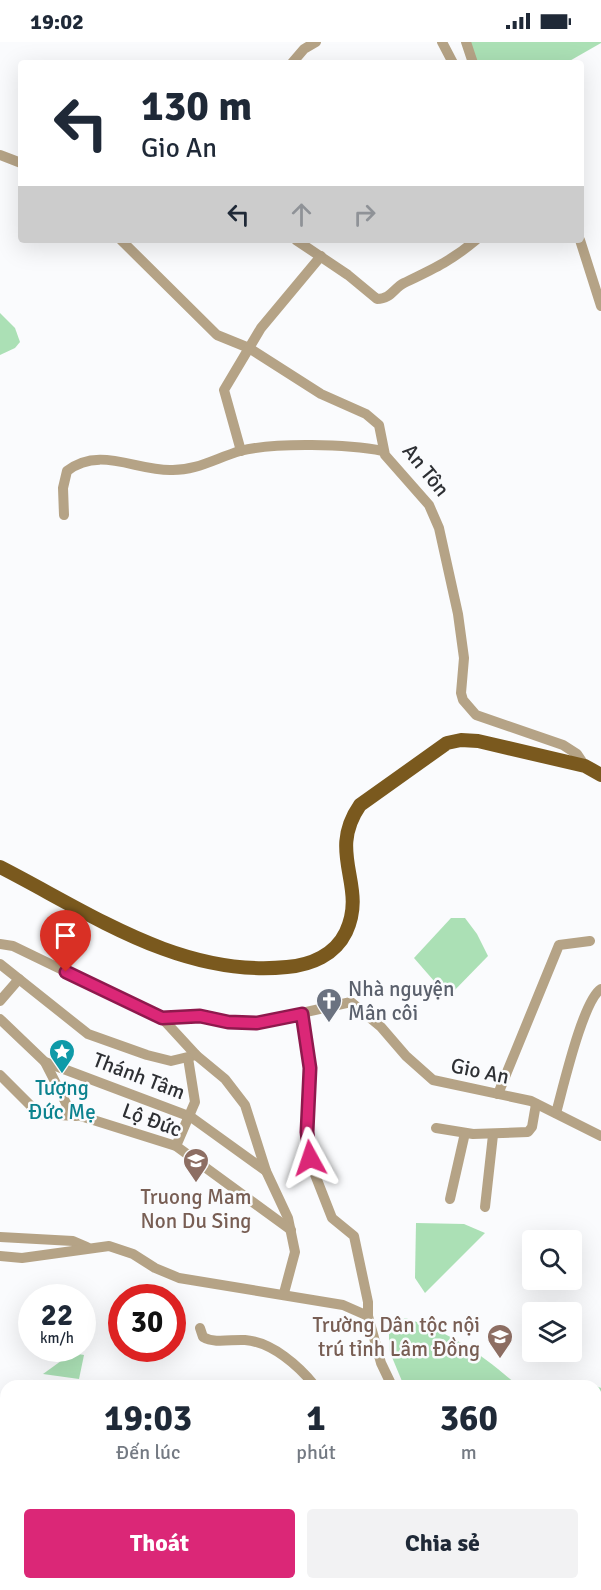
<!DOCTYPE html>
<html lang="vi">
<meta charset="utf-8">
<style>
body{margin:0;font-family:Signika,sans-serif;background:#f2f2f3;color:#1f2937;height:100vh;display:flex;flex-direction:column;font-size:22px;white-space:nowrap}
*{box-sizing:border-box;margin:0}
p{font-size:20px;color:#747a83}
.icon{flex:none;width:33px;height:33px;fill:none;stroke:currentColor;stroke-width:2;stroke-linecap:round;stroke-linejoin:round}
.map{position:relative;flex:1;overflow:hidden}
.drawer{position:absolute;left:0px;top:1338px;width:602px;height:210px;display:flex;flex-direction:column;background:#fff;border-radius:18px 18px 0 0;box-shadow:0 6px 24px #0002}
.drawer>*{flex:none}
.guide{position:absolute;left:18px;top:18px;width:566px;height:183px;border-radius:6px;box-shadow:0 6px 24px #0002;background:#fff;color:#1f2937;overflow:hidden}
.fabs{position:absolute;left:522px;top:1188px;display:grid;gap:12px}
.fabs a{display:grid;place-items:center;width:60px;height:60px;border-radius:6px;background:#fff;box-shadow:0 6px 24px #0002;font-size:30px}
.speed{position:absolute;left:18px;top:1242px;display:flex;gap:12px;font-size:30px;font-weight:700;text-align:center}
.speed>*{display:grid;place-content:center;width:78px;height:78px;border-radius:50%;background:#fff;box-shadow:0 6px 24px #0002;line-height:1}
.speed small{font-size:15px;font-weight:400}
.speed .limit{border:9px solid #d22;background:#fff;color:#111}
.pin{position:absolute;display:grid;place-items:center;width:51px;height:51px;color:#fff;margin:-62px -26px;border-radius:50% 50% 50% 0;rotate:-45deg;box-shadow:0 0 6px #0007}
.pin .icon{rotate:45deg}
.me{position:absolute;width:66px;margin:-33px;rotate:355deg;stroke-linejoin:round;filter:drop-shadow(0 0 4px #0008)}
.turn{display:flex;align-items:center;gap:21px;height:126px;padding:0 24px;font-size:27px}
.turn .icon{width:78px;height:78px;stroke-width:2.5}
.turn b{display:block;font-size:42px;line-height:51px}
.lanes{display:flex;align-items:center;height:57px;padding:0 24px;background:#0003;justify-content:center;gap:30px;direction:ltr}
.lanes .off{opacity:.35}
.eta{display:flex;justify-content:space-evenly;align-items:center;height:102px;text-align:center}
.eta b{font-size:36px;font-weight:700;line-height:42px}
.cta{display:flex;gap:12px;margin-top:auto;padding:12px 24px}
.cta a{flex:1;height:69px;border-radius:6px;background:#db2777;color:#fff;font-size:24px;font-weight:700;line-height:69px;text-align:center}
.cta a+a{background:#f2f2f3;color:#1f2937}
.status{display:flex;justify-content:space-between;align-items:center;height:42px;padding:0 30px;background:#fff;direction:ltr}
.status svg{height:16px;fill:currentColor}
.map>svg:first-child{display:block}
</style>
<div class="status"><b>19:02</b><svg viewBox="0 0 49 12"><path d="M0 12V9h3v3zM5 12V6h3v6zM10 12V3h3v9zM15 12V0h3v12zM26 1h20v11H26zM47 4h2v5h-2z"/></svg></div>
<div class="map">
<svg width="601" height="1548" viewBox="0 0 601 1548">
<rect width="100%" height="100%" fill="#fafbfd"/>
<g fill="#abe0b5">
<polygon points="468,0 601,0 601,1 566,21 475,21"/>
<polygon points="0,271 15,286 20,300 15,306 0,313"/>
<polygon points="451,876 465,876 477,892 488,914 448,955 414,916"/>
<polygon points="416,1181 464,1182 485,1191 425,1251 415,1236"/>
<path d="M405 1276C450 1290 483 1313 518 1344H404L389 1308V1288Z"/>
<polygon points="72,1311 84,1313 79,1337 43,1332"/>
<polygon points="596,1344 601,1346 601,1454 596,1451"/>
</g>
<g fill="none" stroke-linecap="round" stroke-linejoin="round">
<g stroke="#b5a386" stroke-width="10">
<polyline points="442,0 453,21"/>
<polyline points="466,0 473,21"/>
<polyline points="292,21 304,7 316,0"/>
<polyline points="0,113 21,121"/>
<polyline points="121,198 217,293 249,306 321,352 366,372 379,383 385,413 429,463 439,486 458,572 464,616 461,651 463,658 476,673 563,703 577,712 585,724"/>
<path d="M296 198 348 233 377 257C391 257 394 246 404 241 433 227 451 219 476 198"/>
<polyline points="580,198 601,264"/>
<polyline points="241,409 224,348 261,286 321,214"/>
<path d="M64 473 63 446 67 429C98 404 135 428 170 428 196 429 216 416 240 409 275 400 348 402 383 409"/>
<polyline points="0,902 13,904 162,976 196,1013 225,1037 245,1063 266,1129 288,1176 295,1210 284,1251"/>
<polyline points="0,922 88,992 147,1013 171,1019 196,1013"/>
<polyline points="0,959 19,937"/>
<polyline points="302,973 310,1027 307,1090 312,1125 332,1176 354,1194 368,1260 368,1274"/>
<polyline points="162,976 200,974 228,980 257,981 351,960 381,985 406,1014 433,1038 531,1059 601,1094"/>
<polyline points="0,977 45,1020 191,1075 266,1129"/>
<polyline points="45,1020 71,1071 176,1104 291,1188"/>
<polyline points="0,1033 39,1072 76,1074"/>
<polyline points="498,1052 559,903 590,899"/>
<path d="M556 1071C563 1046 583 958 601 947"/>
<polyline points="436,1086 473,1092 528,1090 532,1085 536,1062"/>
<polyline points="176,1104 195,1060 188,1016"/>
<polyline points="450,1157 465,1091"/>
<polyline points="485,1165 493,1093"/>
<polyline points="0,1195 73,1199 87,1205"/>
<polyline points="0,1214 22,1216 109,1204 133,1212 155,1226 179,1236 343,1263 368,1274 381,1321 392,1344"/>
<path d="M200 1286 203 1295C215 1302 232 1297 245 1298 272 1300 299 1324 315 1344"/>
<polyline points="0,1412 6,1412"/>
<polyline points="0,1463 6,1464"/>
<polyline points="596,1503 601,1506"/>
<polyline points="596,1532 601,1534"/>
<polyline points="277,1542 279,1548"/>
</g>
<path stroke="#7a591e" stroke-width="14" d="M0 825C90 871 181 936 287 925 311 923 335 913 346 890 368 843 326 812 360 763L447 701 461 698 478 699 585 724 601 733"/>
</g>
<g fill="none" stroke-linecap="round" stroke-linejoin="round">
<defs>
<polyline id="route" points="66,930 162,976 200,974 228,980 257,981 302,972 310,1026 307,1090 310,1116"/>
</defs>
<use href="#route" stroke="#8e194d" stroke-width="15"/>
<use href="#route" stroke="#db2777" stroke-width="10"/>
</g>
<defs>
<symbol id="church-pin" viewBox="-11 -11 22 30"><path d="M0 17L-7.5 6A9.5 9.5 0 1 1 7.5 6Z" fill="#6b7280" stroke="#fafbfd"/><path d="M-1.2-6h2.4v3.5h3.3v2.4h-3.3V6h-2.4V-.1h-3.3v-2.4h3.3Z" fill="#fff"/></symbol>
<symbol id="sight-pin" viewBox="-11 -11 22 30"><path d="M0 17L-7.5 6A9.5 9.5 0 1 1 7.5 6Z" fill="#0f9aa8" stroke="#fafbfd"/><path d="M0-6L1.8-2.2L6-1.7L2.9 1.2L3.7 5.4L0 3.3L-3.7 5.4L-2.9 1.2L-6-1.7L-1.8-2.2Z" fill="#fff"/></symbol>
<symbol id="school-pin" viewBox="-11 -11 22 30"><path d="M0 17L-7.5 6A9.5 9.5 0 1 1 7.5 6Z" fill="#8d6e63" stroke="#fafbfd"/><path d="M0-5L7-2L0 1L-7-2ZM-4 1L0 2.5L4 1V4Q0 6-4 4Z" fill="#fff"/></symbol>
</defs>
<g fill-rule="evenodd">
<use href="#church-pin" x="314" y="944" width="30" height="40"/>
<use href="#sight-pin" x="47" y="995" width="30" height="40"/>
<use href="#school-pin" x="181" y="1104" width="30" height="40"/>
<use href="#school-pin" x="485" y="1280" width="30" height="40"/>
</g>
<g text-anchor="middle" stroke-width="5" stroke-linejoin="round" paint-order="stroke">
<g font-size="21" fill="#2e3034" stroke="#fafbfd">
<text transform="translate(426 428) rotate(51)" y="7">An Tôn</text>
<text transform="translate(480 1029) rotate(12)" y="7">Gio An</text>
<text transform="translate(139 1034) rotate(21)" y="7">Thánh Tâm</text>
<text transform="translate(152 1078) rotate(20)" y="7">Lộ Đức</text>
</g>
<g font-size="21" fill="#5b616d" stroke="#fafbfd" text-anchor="start">
<text x="348" y="954">Nhà nguyện<tspan x="348" dy="24">Mân côi</tspan></text>
</g>
<g font-size="21" fill="#0d838f" stroke="#fafbfd">
<text x="62" y="1053">Tượng<tspan x="62" dy="24">Đức Mẹ</tspan></text>
</g>
<g font-size="21" fill="#785e54" stroke="#fafbfd">
<text x="196" y="1162">Truong Mam<tspan x="196" dy="24">Non Du Sing</tspan></text>
<text x="480" y="1290" text-anchor="end">Trường Dân tộc nội<tspan x="480" dy="24">trú tỉnh Lâm Đồng</tspan></text>
</g>
</g>
</svg>
<div class="fabs">
<a><svg class="icon" aria-label="search" viewBox="0 0 24 24"><circle cx="10" cy="10" r="6"/><path d="M15 15l6 6"/></svg></a>
<a><svg class="icon" aria-label="layers" viewBox="0 0 24 24"><path d="M12 4l9 5-9 5-9-5zM3 14l9 5 9-5"/></svg></a>
</div>
<div class="speed"><div>22<small>km/h</small></div><div class="limit">30</div></div>
<div class="pin" style="left:66px;top:930px;background:#d93025"><svg class="icon" aria-label="arrive" viewBox="0 0 24 24"><path d="M6 21V4h12l-3 4 3 4H6"/></svg></div>
<svg class="me" style="left:310px;top:1116px" viewBox="-20 -20 40 40"><path d="M0-17L14 15 0 8-14 15z" fill="#db2777" stroke="#fff" stroke-width="4"/></svg>
<div class="guide">
<div class="turn"><svg class="icon" aria-label="left" viewBox="0 0 24 24"><path d="M17 20v-9H6M10 6l-5 5 5 5"/></svg><div><b>130 m</b>Gio An</div></div>
<div class="lanes"><svg class="icon" aria-label="left" viewBox="0 0 24 24"><path d="M17 20v-9H6M10 6l-5 5 5 5"/></svg><svg class="icon off" aria-label="ahead" viewBox="0 0 24 24"><path d="M12 20V5M6 11l6-6 6 6"/></svg><svg class="icon off" aria-label="right" viewBox="0 0 24 24"><path d="M7 20v-9h11M14 6l5 5-5 5"/></svg></div>
</div>
<section class="drawer">
<div class="eta">
<div><b>19:03</b><p>Đến lúc</p></div>
<div><b>1</b><p>phút</p></div>
<div><b>360</b><p>m</p></div>
</div>
<div class="cta"><a>Thoát</a><a>Chia sẻ</a></div>
</section>
</div>
